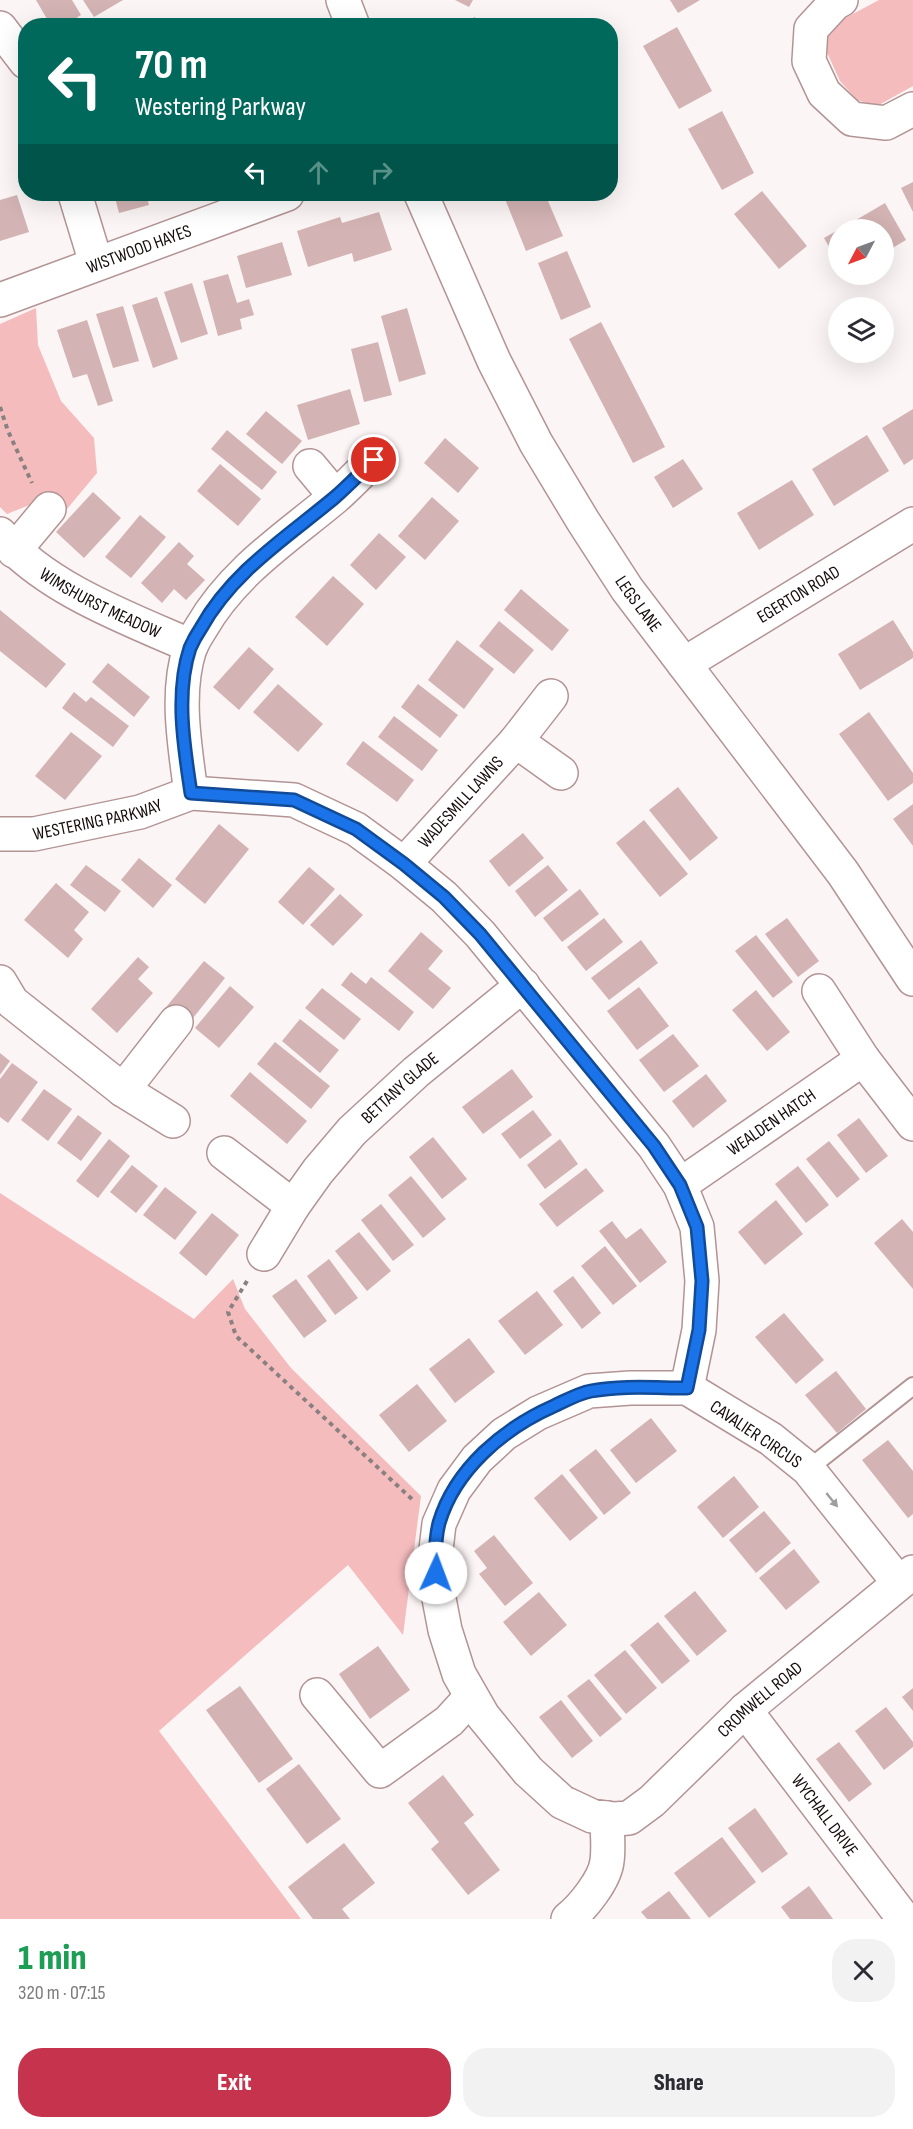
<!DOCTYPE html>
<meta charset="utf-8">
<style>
body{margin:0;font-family:"Sofia Sans Condensed",sans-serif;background:#f2f2f3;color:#2b2b33;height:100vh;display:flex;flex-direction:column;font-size:22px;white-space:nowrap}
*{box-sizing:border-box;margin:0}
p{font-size:20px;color:#7c7c81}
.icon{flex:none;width:33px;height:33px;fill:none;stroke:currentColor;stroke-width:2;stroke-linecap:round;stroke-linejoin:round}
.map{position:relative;height:1919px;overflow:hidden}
.panel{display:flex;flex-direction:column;background:#fff;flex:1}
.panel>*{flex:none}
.banner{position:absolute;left:18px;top:18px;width:600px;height:183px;border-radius:24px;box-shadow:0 6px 24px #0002;background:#00695c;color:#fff;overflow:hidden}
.needle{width:39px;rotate:229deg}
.tools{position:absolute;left:828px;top:219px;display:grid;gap:12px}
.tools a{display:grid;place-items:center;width:66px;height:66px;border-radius:50%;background:#fff;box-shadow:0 6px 24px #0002;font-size:30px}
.pin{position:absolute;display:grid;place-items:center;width:51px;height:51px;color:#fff;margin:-26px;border:3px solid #fff;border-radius:50%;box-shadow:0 2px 6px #0007}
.me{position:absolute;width:66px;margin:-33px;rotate:2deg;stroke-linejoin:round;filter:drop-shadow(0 0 4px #0008)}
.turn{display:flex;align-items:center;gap:21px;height:126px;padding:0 18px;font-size:27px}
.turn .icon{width:78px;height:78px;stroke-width:2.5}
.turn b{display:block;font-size:42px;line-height:51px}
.lanes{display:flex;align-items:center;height:57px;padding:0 18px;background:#0003;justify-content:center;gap:30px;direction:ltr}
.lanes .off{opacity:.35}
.round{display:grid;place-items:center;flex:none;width:63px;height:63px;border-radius:24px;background:#f2f2f3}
.head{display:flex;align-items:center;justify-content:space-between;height:102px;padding:0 18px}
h1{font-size:36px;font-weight:800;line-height:45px;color:#1e9e55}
.button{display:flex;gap:12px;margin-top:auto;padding:12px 18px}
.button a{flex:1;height:69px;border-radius:24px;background:#c5344c;color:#fff;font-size:24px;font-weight:800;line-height:69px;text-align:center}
.button a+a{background:#f2f2f3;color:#2b2b33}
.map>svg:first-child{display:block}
</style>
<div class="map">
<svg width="913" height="1919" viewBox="0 0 913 1919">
<rect width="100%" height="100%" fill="#fcf5f5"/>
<g fill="#f5bcbe">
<polygon points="879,0 913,0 913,86 877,106 857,100 840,81 824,46 834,24"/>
<polygon points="36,308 38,345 61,401 94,438 97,473 57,521 37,502 7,514 0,507 0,324"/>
<polygon points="0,1193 194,1319 233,1279 245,1309 291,1368 421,1496 403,1635 348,1565 159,1731 301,1919 0,1919"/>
</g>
<g fill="#d3b3b3">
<polygon points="36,0 72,0 81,15 64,26 51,26"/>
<polygon points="83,0 123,0 94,17"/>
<polygon points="455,0 473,0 469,7"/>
<polygon points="670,0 700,0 678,13"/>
<polygon points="475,17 479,26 454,26 454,25"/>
<polygon points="677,27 712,91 679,109 643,46"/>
<polygon points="722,111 754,173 722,190 688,129"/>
<polygon points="913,182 913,212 901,188"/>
<polygon points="762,191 807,246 779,269 734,214"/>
<polygon points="114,194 146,194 149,205 119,213"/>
<polygon points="156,194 180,194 158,200"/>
<polygon points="503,194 545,194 563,236 526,251"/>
<polygon points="17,195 29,232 0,241 0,200"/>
<polygon points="885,203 906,240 884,253 884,230 839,230"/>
<polygon points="379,212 392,250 354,262 352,253 308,267 297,231 340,217 342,223"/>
<polygon points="838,230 838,263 824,238"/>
<polygon points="282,242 292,275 246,288 237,256"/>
<polygon points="567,251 591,307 561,320 538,263"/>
<polygon points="228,274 237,303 249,299 254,315 240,319 242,329 218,336 203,281"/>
<polygon points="192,283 208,334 181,343 164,292"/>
<polygon points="157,297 178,359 153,368 132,305"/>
<polygon points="123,306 139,361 113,368 96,314"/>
<polygon points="407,308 426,374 399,382 381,316"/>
<polygon points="87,320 113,401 98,406 87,374 73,378 57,330"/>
<polygon points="601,322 665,447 633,463 569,339"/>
<polygon points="378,342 392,395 364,402 351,349"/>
<polygon points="350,389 360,424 308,440 297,405"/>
<polygon points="913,409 913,459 904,465 882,428"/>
<polygon points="266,411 302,441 282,464 246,434"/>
<polygon points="227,430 277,472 262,490 211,449"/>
<polygon points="867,435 889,471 834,506 812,469"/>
<polygon points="445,438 479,468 458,493 424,463"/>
<polygon points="683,459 703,489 673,508 654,477"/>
<polygon points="220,464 261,499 238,526 197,491"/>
<polygon points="792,480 814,515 759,550 737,513"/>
<polygon points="93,492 121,518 84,558 56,532"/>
<polygon points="432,497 459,521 425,560 398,536"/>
<polygon points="140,515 166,537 131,578 105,557"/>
<polygon points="379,533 406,557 376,590 350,565"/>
<polygon points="179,542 194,556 187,564 205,580 186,600 174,589 162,603 141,583"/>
<polygon points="333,576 364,604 327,646 295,617"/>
<polygon points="521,589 569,630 552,651 504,610"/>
<polygon points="0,610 66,664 46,688 0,651"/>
<polygon points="893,620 913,652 913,658 860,690 838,654"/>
<polygon points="499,621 534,650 514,674 479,646"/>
<polygon points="457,640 494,669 464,709 428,680"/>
<polygon points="249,647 274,669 239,710 213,687"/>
<polygon points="108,663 150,697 134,717 92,682"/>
<polygon points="278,684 323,724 298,752 253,712"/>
<polygon points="418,684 458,715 440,738 401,707"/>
<polygon points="74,692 86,702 91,697 129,726 113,747 62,708"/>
<polygon points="869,712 913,773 913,783 888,801 839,734"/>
<polygon points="394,716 438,750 422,771 378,737"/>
<polygon points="71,732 102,756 65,800 35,776"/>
<polygon points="363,741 414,780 397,802 346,764"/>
<polygon points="678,787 718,838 690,861 649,810"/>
<polygon points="913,804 913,846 893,819"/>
<polygon points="644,820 688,874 660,897 616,843"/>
<polygon points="219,824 249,849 205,904 175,879"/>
<polygon points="523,833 544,858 509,887 489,861"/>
<polygon points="139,858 172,885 153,908 121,880"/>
<polygon points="86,865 121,891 105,912 70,885"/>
<polygon points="548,865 568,890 535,917 515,891"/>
<polygon points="309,867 335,889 303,925 278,902"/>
<polygon points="56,883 89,912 74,930 83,939 68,958 24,920"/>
<polygon points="580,889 599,914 562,942 543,918"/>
<polygon points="340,894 363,915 333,946 310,925"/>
<polygon points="604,918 623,942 586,971 567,947"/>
<polygon points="787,918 819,961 798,977 765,934"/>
<polygon points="421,932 443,951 428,969 451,988 433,1009 388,971"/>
<polygon points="756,935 793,982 773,998 735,951"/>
<polygon points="641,940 658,963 609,1000 591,978"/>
<polygon points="138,957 149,967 138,979 153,993 117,1033 91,1009"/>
<polygon points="204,961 225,978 189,1023 167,1006"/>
<polygon points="351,972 366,984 371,977 414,1012 399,1031 341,985"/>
<polygon points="230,986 254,1007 219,1048 195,1028"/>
<polygon points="639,987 669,1026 637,1050 607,1011"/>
<polygon points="322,988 361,1019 344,1040 305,1008"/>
<polygon points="756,990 790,1032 767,1051 732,1010"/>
<polygon points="300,1019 339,1050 320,1073 282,1041"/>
<polygon points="673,1034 699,1066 664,1092 639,1060"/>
<polygon points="275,1042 330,1086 311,1109 257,1064"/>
<polygon points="0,1053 10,1061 0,1075"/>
<polygon points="12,1063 38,1082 8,1123 0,1117 0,1079"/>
<polygon points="512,1069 533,1097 483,1134 462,1107"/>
<polygon points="250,1072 307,1121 287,1144 230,1096"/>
<polygon points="706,1074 727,1101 693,1128 672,1101"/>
<polygon points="44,1089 72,1109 48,1141 21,1120"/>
<polygon points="533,1110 552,1135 520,1159 501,1134"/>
<polygon points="78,1115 102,1133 81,1161 57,1143"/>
<polygon points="859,1118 888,1156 866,1173 837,1135"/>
<polygon points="433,1137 467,1179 442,1199 409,1157"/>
<polygon points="109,1139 130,1156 98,1198 76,1181"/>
<polygon points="560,1139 578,1164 545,1189 527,1165"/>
<polygon points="829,1141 860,1179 837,1198 806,1159"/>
<polygon points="132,1165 158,1186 136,1213 110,1192"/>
<polygon points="798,1166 829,1205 806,1223 775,1184"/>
<polygon points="586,1168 604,1191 557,1227 539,1204"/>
<polygon points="411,1176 446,1219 423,1238 388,1195"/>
<polygon points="165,1187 197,1212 175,1240 143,1215"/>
<polygon points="776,1200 803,1234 765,1265 738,1232"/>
<polygon points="381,1204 414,1245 393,1261 361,1220"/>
<polygon points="212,1213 239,1235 206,1276 179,1253"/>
<polygon points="902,1219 913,1232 913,1289 874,1243"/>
<polygon points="612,1221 626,1239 641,1228 667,1262 640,1283 599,1231"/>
<polygon points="359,1232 391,1271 367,1291 335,1251"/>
<polygon points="605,1246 637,1286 613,1305 581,1266"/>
<polygon points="329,1259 358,1298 335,1315 307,1276"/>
<polygon points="573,1276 601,1313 582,1329 553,1291"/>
<polygon points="296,1279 327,1321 304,1338 272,1296"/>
<polygon points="537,1291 563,1325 525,1355 498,1321"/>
<polygon points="784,1313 824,1360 796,1384 755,1337"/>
<polygon points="469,1338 495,1372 455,1403 429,1369"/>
<polygon points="836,1371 866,1409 837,1433 805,1395"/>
<polygon points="417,1384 447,1421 409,1452 379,1415"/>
<polygon points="651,1418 677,1451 636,1483 610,1450"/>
<polygon points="888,1440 913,1471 913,1514 908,1518 862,1460"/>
<polygon points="596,1449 631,1493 604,1515 569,1470"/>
<polygon points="562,1474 598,1518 570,1541 534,1498"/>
<polygon points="734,1476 759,1507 723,1538 697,1507"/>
<polygon points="764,1511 791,1543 756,1573 729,1540"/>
<polygon points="494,1535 533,1583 505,1606 479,1574 487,1568 474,1551"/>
<polygon points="794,1549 820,1582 786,1610 759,1578"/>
<polygon points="695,1591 727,1631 697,1656 664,1616"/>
<polygon points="539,1592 567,1625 531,1656 503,1622"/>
<polygon points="658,1622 690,1661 662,1684 630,1645"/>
<polygon points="378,1646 410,1690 370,1719 339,1674"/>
<polygon points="625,1650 657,1688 626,1714 594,1675"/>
<polygon points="589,1679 622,1719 600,1737 567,1696"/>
<polygon points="240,1686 293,1759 259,1783 206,1710"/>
<polygon points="913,1688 913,1711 902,1697"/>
<polygon points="561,1700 593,1741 572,1758 539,1717"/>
<polygon points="886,1707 913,1742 913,1747 884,1770 855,1731"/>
<polygon points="839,1742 872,1784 849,1802 816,1759"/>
<polygon points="299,1764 341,1819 307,1844 266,1789"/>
<polygon points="443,1775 474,1815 464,1823 500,1870 468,1895 431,1849 439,1842 408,1803"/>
<polygon points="755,1808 788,1854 762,1873 728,1828"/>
<polygon points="722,1837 756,1882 709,1918 674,1873"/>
<polygon points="344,1843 375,1883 342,1909 350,1919 313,1919 288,1887"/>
<polygon points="809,1886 833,1919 790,1919 781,1907"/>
<polygon points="669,1891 691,1919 647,1919 641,1912"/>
</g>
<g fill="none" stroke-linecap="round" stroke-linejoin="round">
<defs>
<polyline id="lane" points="808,1469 913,1386"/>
<g id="street">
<polyline points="343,0 353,26"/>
<polyline points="841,0 835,3 811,29 809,61 824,93 852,119 886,123 913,109"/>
<polyline points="0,28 26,62"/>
<polyline points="75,194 96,263"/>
<path id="s1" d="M421 194 494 361 536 443 583 521 627 589 843 873 913 979"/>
<path id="s2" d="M0 300 287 194"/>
<polyline points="310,466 335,496"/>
<path id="s3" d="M0 534C45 588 127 618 191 646"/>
<polyline points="14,551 49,509"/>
<path id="s4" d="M684 664 913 524"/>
<polyline points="516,741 561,773"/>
<path d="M191 793C185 747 175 693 190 648 193 641 197 634 201 628 233 572 286 538 334 498 348 486 360 473 373 460"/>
<path id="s5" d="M0 834H34L140 812 191 793 294 800 356 829 404 864 444 897 480 934 654 1146 680 1185 697 1227 702 1281 699 1330 687 1388"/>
<path id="s6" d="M404 864 516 741 551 696"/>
<polyline points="0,982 12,1002 123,1090 173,1121"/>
<polyline points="819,991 863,1059 913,1124"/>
<polyline points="123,1090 176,1022"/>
<polyline points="224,1153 293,1206"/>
<path id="s7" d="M680 1185 863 1059"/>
<path id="s8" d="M264 1254 293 1206 318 1171 352 1131 416 1072 523 985"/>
<path id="s9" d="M899 1583 808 1469 771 1439 687 1388H630L589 1391 538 1413 504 1434 477 1459 454 1490 439 1524 435 1558 437 1588 445 1630 459 1674 483 1716 528 1771 562 1802 592 1816 614 1819 629 1818 652 1801 745 1710 913 1572"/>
<polyline points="317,1695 380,1771 449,1721 471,1697"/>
<path id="s10" d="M745 1710 904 1919"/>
<path d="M568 1919C582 1908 605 1880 607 1861 609 1847 607 1832 607 1818"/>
</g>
</defs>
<use href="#lane" stroke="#b39495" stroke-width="20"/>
<use href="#street" stroke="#b39495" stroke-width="36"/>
<g stroke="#898080" stroke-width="4" stroke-dasharray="4.5 4.5" stroke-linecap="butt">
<polyline points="0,407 8,431 32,483"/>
<polyline points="247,1281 228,1312 236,1336 414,1501"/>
</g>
<use href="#lane" stroke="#fff" stroke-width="16"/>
<use href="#street" stroke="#fff" stroke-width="33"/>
</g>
<defs><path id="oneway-solid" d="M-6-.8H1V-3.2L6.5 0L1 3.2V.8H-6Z" transform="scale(1.5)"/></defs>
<use fill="#a19d9d" href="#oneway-solid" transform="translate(832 1500) rotate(51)"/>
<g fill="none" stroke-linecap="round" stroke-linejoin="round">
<defs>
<path id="route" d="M374 460C360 473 348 486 334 498 286 538 232 572 201 628 197 634 193 641 190 648 175 693 184 747 191 793L294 800 356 829 404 864 444 897 480 934 654 1146 680 1185 697 1227 702 1281 699 1330 687 1388C656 1388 623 1385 591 1391 579 1393 565 1401 554 1406 504 1428 455 1469 439 1523 435 1539 435 1557 436 1573"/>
</defs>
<use href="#route" stroke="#114b97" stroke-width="15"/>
<use href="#route" stroke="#1a73e8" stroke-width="10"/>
</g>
<g text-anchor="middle" stroke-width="6" stroke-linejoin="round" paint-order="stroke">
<g font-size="18" fill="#150b0b" stroke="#fff">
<text dy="6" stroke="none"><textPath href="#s2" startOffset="148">WISTWOOD HAYES</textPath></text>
<text dy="6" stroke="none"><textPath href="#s4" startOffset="134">EGERTON ROAD</textPath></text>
<text dy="6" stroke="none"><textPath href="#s3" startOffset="123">WIMSHURST MEADOW</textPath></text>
<text dy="6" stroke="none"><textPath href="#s1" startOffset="465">LEGS LANE</textPath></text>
<text dy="6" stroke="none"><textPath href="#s6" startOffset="84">WADESMILL LAWNS</textPath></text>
<text dy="6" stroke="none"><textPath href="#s5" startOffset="99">WESTERING PARKWAY</textPath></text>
<text dy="6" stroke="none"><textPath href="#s8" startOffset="216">BETTANY GLADE</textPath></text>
<text dy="6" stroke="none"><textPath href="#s7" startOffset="111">WEALDEN HATCH</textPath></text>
<text transform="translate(756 1434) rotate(34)" y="6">CAVALIER CIRCUS</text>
<text dy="6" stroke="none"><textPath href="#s9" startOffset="1164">CROMWELL ROAD</textPath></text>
<text dy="6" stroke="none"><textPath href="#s10" startOffset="132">WYCHALL DRIVE</textPath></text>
</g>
</g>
</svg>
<div class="tools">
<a><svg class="needle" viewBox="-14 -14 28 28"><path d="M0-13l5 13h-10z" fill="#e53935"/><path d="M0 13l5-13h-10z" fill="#7c7c81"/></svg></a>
<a><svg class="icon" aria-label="layers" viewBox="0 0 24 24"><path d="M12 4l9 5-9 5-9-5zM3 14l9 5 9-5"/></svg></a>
</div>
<div class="pin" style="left:374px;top:460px;background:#d93025"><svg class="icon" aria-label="arrive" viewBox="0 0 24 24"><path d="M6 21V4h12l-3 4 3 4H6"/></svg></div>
<svg class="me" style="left:436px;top:1573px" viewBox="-20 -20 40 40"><circle r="19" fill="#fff"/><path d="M0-13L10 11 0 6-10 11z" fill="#1a73e8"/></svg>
<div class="banner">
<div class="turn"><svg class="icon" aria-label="left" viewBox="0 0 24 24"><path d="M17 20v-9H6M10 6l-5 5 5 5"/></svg><div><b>70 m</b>Westering Parkway</div></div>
<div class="lanes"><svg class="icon" aria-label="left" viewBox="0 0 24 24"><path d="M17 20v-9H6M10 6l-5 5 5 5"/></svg><svg class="icon off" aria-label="ahead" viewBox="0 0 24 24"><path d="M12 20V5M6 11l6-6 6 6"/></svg><svg class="icon off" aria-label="right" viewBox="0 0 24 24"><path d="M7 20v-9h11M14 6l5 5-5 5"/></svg></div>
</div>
</div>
<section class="panel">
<div class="head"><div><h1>1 min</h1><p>320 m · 07:15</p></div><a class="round"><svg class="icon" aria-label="close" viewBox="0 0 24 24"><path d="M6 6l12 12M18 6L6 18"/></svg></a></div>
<div class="button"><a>Exit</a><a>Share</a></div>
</section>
